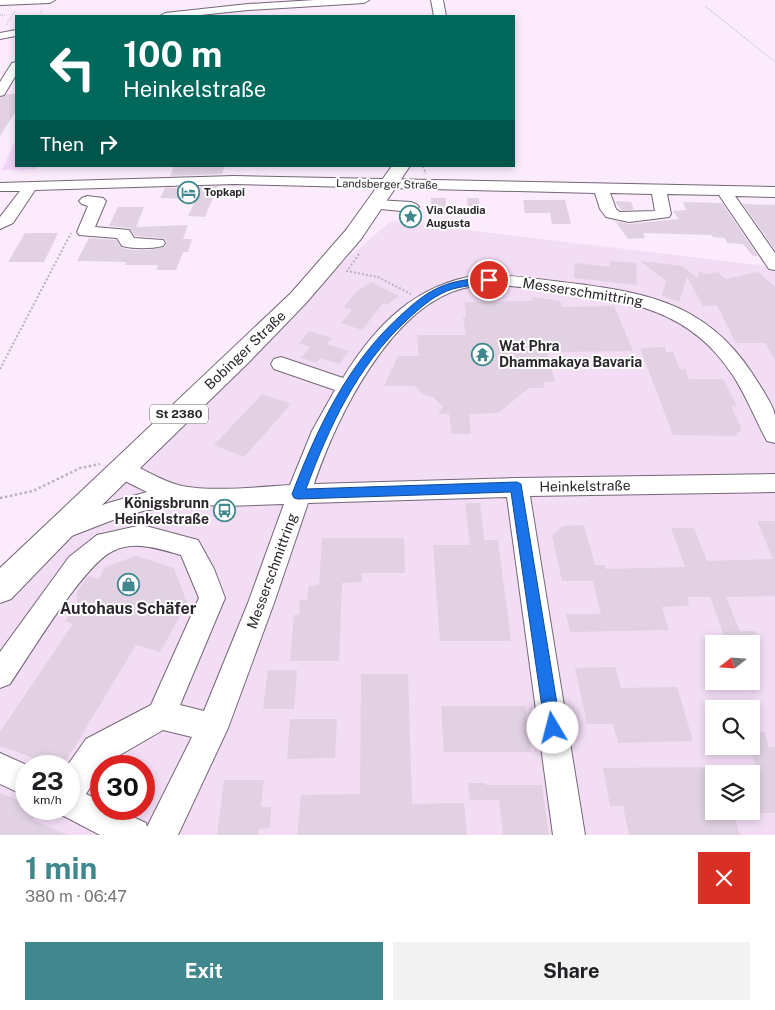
<!DOCTYPE html>
<meta charset="utf-8">
<style>
body{margin:0;font-family:"Public Sans",sans-serif;background:#f2f2f2;color:#202124;height:100vh;display:flex;flex-direction:column;font-size:19px;white-space:nowrap}
*{box-sizing:border-box;margin:0}
p{font-size:16px;color:#757577}
.icon{flex:none;width:28px;height:28px;fill:none;stroke:currentColor;stroke-width:2;stroke-linecap:round;stroke-linejoin:round}
.map{position:relative;height:835px;overflow:hidden}
.side{display:flex;flex-direction:column;background:#fff;flex:1}
.side>*{flex:none}
.guide{position:absolute;left:15px;top:15px;width:500px;height:152px;border-radius:0px;box-shadow:0 2px 8px #0003;background:#00695c;color:#fff;overflow:hidden}
.needle{width:32px;rotate:253deg}
.buttons{position:absolute;left:705px;top:635px;display:grid;gap:10px}
.buttons a{display:grid;place-items:center;width:55px;height:55px;border-radius:0px;background:#fff;box-shadow:0 2px 8px #0003;font-size:25px}
.speed{position:absolute;left:15px;top:755px;display:flex;gap:10px;font-size:25px;font-weight:700;text-align:center}
.speed>*{display:grid;place-content:center;width:65px;height:65px;border-radius:50%;background:#fff;box-shadow:0 2px 8px #0003;line-height:1}
.speed small{font-size:12px;font-weight:400}
.speed .limit{border:8px solid #d22;background:#fff;color:#111}
.pin{position:absolute;display:grid;place-items:center;width:42px;height:42px;color:#fff;margin:-21px;border:2px solid #fff;border-radius:50%;box-shadow:0 1px 5px #0007}
.me{position:absolute;width:55px;margin:-28px;rotate:352deg;stroke-linejoin:round;filter:drop-shadow(0 0 4px #0008)}
.turn{display:flex;align-items:center;gap:18px;height:105px;padding:0 25px;font-size:22px}
.turn .icon{width:65px;height:65px;stroke-width:2.5}
.turn b{display:block;font-size:35px;line-height:42px}
.then{display:flex;align-items:center;height:48px;padding:0 25px;background:#0003;gap:10px;font-size:19px}
.round{display:grid;place-items:center;flex:none;width:52px;height:52px;border-radius:0px;background:#f2f2f2}
.headline{display:flex;align-items:center;justify-content:space-between;height:85px;padding:0 25px}
h1{font-size:30px;font-weight:700;line-height:38px;color:#40888d}
.cta{display:flex;gap:10px;margin-top:auto;padding:10px 25px}
.cta a{flex:1;height:58px;border-radius:0px;background:#40888d;color:#fff;font-size:20px;font-weight:700;line-height:58px;text-align:center}
.cta a+a{background:#f2f2f2;color:#202124}
.map>svg:first-child{display:block}
</style>
<div class="map">
<svg width="775" height="835" viewBox="0 0 775 835">
<rect width="100%" height="100%" fill="#fbebfd"/>
<path fill="#f2ddf5" fill-rule="evenodd" d="M391 221 775 267V835H0V605L333 271ZM714 644H751V681H714ZM714 709H751V746H714ZM26 766H69V809H26ZM101 766H144V809H101ZM714 774H751V811H714Z"/>
<polygon fill="#f6d3fa" points="16,139 16,166 38,166 37,169 2,170"/>
<g fill="#e1d1e2">
<polygon points="7,94 16,94 16,111 0,136 0,98"/>
<polygon points="174,166 225,166 222,174 170,176"/>
<polygon points="218,186 205,217 188,216 196,199 160,198 165,188"/>
<polygon points="431,198 446,198 446,214 431,213"/>
<polygon points="467,198 479,198 480,211 468,210"/>
<polygon points="523,200 565,200 571,224 552,224 550,213 525,213"/>
<polygon points="615,201 631,202 634,210 621,210"/>
<polygon points="683,202 722,203 758,256 753,256 743,244 727,243 725,238 713,237 711,235 643,233 645,238 628,239 615,221 629,224 679,219 673,211 686,210"/>
<polygon points="743,204 775,205 775,250"/>
<polygon points="118,207 144,207 136,227 188,225 183,239 192,239 188,252 183,252 176,270 156,270 158,265 125,265 126,262 77,261 89,238 116,240 122,248 132,250 148,250 165,247 167,242 163,238 135,236 129,228 109,226"/>
<polygon points="25,233 58,233 44,262 8,262"/>
<polygon points="610,261 636,263 637,285 574,278 575,263 610,267"/>
<polygon points="640,261 682,266 698,278 699,272 708,274 718,272 726,279 758,272 775,287 775,360 765,343 736,343 717,305 703,306 687,277 679,302 662,296 666,281"/>
<polygon points="371,282 399,296 387,305 383,303 362,330 341,323 352,310 344,307 356,292"/>
<polygon points="532,297 560,301 562,307 614,306 633,351 547,352 555,382 543,382 544,388 529,388 498,413 469,414 471,434 452,434 449,414 438,414 443,407 433,397 422,394 415,386 384,386 398,356 419,356 417,335 466,335 463,317 466,317 464,302 533,301"/>
<polygon points="309,331 332,338 327,344 349,351 339,364 320,358 316,363 301,358 310,347 299,343"/>
<polygon points="665,347 666,352 673,352 680,369 685,369 689,379 723,379 737,406 731,406 742,429 740,429 741,432 737,432 738,436 673,435 640,348"/>
<polygon points="262,394 291,404 244,457 214,445"/>
<polygon points="465,503 480,503 484,540 498,540 511,641 440,641 433,545 470,545"/>
<polygon points="757,521 775,521 775,596 726,597 740,631 755,631 760,644 727,644 710,597 687,597 689,606 662,607 669,630 570,632 566,614 601,614 593,581 562,581 552,536 562,526 584,525 595,565 605,565 606,569 685,567 671,528 694,528 707,561 773,559"/>
<polygon points="322,538 404,538 405,573 362,573 362,582 342,583 339,661 290,661 294,615 299,615 300,600 307,600 309,586 319,585"/>
<polygon points="136,556 174,568 187,603 160,652 136,645 63,766 57,766 0,746 0,732 73,624 65,621 77,602 77,592 88,576 99,579 105,567"/>
<polygon points="615,667 621,688 677,687 693,741 618,743 613,724 587,724 575,668"/>
<polygon points="268,670 297,670 294,709 263,709"/>
<polygon points="361,674 408,674 412,804 464,803 467,835 297,835 301,795 360,794"/>
<polygon points="441,706 525,706 531,752 444,752"/>
<polygon points="290,719 337,719 335,758 287,759"/>
<polygon points="764,732 769,747 775,747 775,813 751,813 751,769 757,768 751,752 751,733"/>
<polygon points="714,767 714,811 733,811 740,835 629,835 623,806 610,806 603,768"/>
<polygon points="224,780 264,780 261,807 271,807 270,828 259,829 258,835 217,835"/>
<polygon points="468,783 485,783 486,785 542,785 549,835 503,835 499,800 470,800"/>
<polygon points="0,793 26,803 26,809 40,809 33,820 68,835 0,835"/>
</g>
<g fill="none" stroke-linecap="round" stroke-linejoin="round">
<defs>
<g id="minor">
<polygon points="0,0 55,0 50,3 0,5"/>
<polygon points="315,0 369,0 364,3 248,10 191,16 160,16 165,13 248,4"/>
<polygon points="16,30 16,36 0,39 0,33"/>
<polygon points="16,62 16,75 4,95 0,96 0,82 12,63"/>
<path d="M234 176 775 187V197L735 196 775 253V270L769 269 719 195 667 194 671 214 669 217 629 222 606 217 600 209 595 193 234 184 35 190 13 223 0 229V217L20 191H0V183ZM610 193 652 194 655 211 620 212 616 209Z"/>
<path d="M87 196 103 198 106 201 95 227 129 230 134 238 163 240 165 243 163 246C151 249 134 249 122 246L117 238 79 235 77 232 88 206 82 204 79 201 82 198Z"/>
<polygon points="376,200 411,202 416,204 419,207 416,210 411,212 371,208 368,205 371,202"/>
<path d="M479 275C504 274 529 278 554 281 636 291 703 298 752 373 758 383 774 405 775 416 775 425 775 434 775 443L767 441C755 419 746 395 732 374 690 310 629 300 558 292 527 288 495 281 464 288 390 306 336 419 314 484L517 478 775 474V492L530 496 585 835H553L507 497 308 503 274 603 228 728 178 835H100L58 813 56 809H69L67 766 86 739 151 705 199 598 181 555C159 549 135 540 113 551 84 564 30 655 10 684L0 688V652L69 557 97 535 142 525 198 540 214 569 225 598 180 705 204 711 248 603 284 504 226 506 185 504 143 511 113 520 61 540 52 537 49 530 52 523 108 503 147 492 113 475 110 469 113 463 121 460C142 467 160 481 182 486 212 492 259 487 290 485L312 431 335 390 274 369 271 364 274 359 281 357 343 378C375 326 415 284 479 275ZM163 730 192 737 147 827 146 823 116 809H101V801L86 794 101 770V766Z"/>
<polygon points="0,753 29,766 26,766 26,796 0,784"/>
</g>
<g id="major">
<polygon points="431,0 443,0 446,16 434,16"/>
<polygon points="392,166 410,166 361,239 306,303 248,363 99,508 11,599 0,603 0,568 291,293 346,230"/>
</g>
</defs>
<use href="#minor" stroke="#746776" stroke-width="2"/>
<use href="#major" stroke="#746776" stroke-width="2"/>
<g stroke="#bcb0be" stroke-width="1" stroke-dasharray="1 1" stroke-linecap="butt">
<polyline points="705,6 775,62"/>
<polyline points="0,15 5,15"/>
<polyline points="39,16 42,10"/>
<polyline points="6,25 15,11"/>
</g>
<g stroke="#bcb0be" stroke-width="2" stroke-dasharray="2 2" stroke-linecap="butt">
<polyline points="423,166 426,174"/>
<polyline points="359,254 347,271 378,277 411,294"/>
<polyline points="0,369 71,233"/>
</g>
<polyline stroke="#bcb0be" stroke-width="2.5" stroke-dasharray="2.5 2.5" stroke-linecap="butt" points="0,498 33,491 80,468 100,464"/>
<use href="#minor" fill="#fff" fill-rule="evenodd"/>
<use href="#major" fill="#fff" fill-rule="evenodd"/>
</g>
<path fill="#1a73e8" stroke="#114b97" d="M489 277 494 280 492 282C477 286 462 285 447 291 431 298 420 308 407 320 357 366 329 427 306 489L517 482 521 484 561 728 558 733 553 735 547 733 545 728 511 492 298 499 294 498 292 494C317 429 347 364 400 316 413 304 424 294 440 287 455 280 473 279 489 277Z"/>
<defs>
<symbol id="hotel-ring" viewBox="-11 -11 22 22"><circle r="9.5" fill="#fefefe" stroke="#40888d" stroke-width="1.5"/><path d="M-6-4.5h1.5V1H6V5H4.5V3h-9V5H-6ZM-4 0a1.8 1.8 0 1 1 3.6 0ZM.5 0V-2.5h3Q6-2.5 6 0Z" fill="#40888d"/></symbol>
<symbol id="sight-ring" viewBox="-11 -11 22 22"><circle r="9.5" fill="#fefefe" stroke="#40888d" stroke-width="1.5"/><path d="M0-6L1.8-2.2L6-1.7L2.9 1.2L3.7 5.4L0 3.3L-3.7 5.4L-2.9 1.2L-6-1.7L-1.8-2.2Z" fill="#40888d"/></symbol>
<symbol id="temple-ring" viewBox="-11 -11 22 22"><circle r="9.5" fill="#fefefe" stroke="#40888d" stroke-width="1.5"/><path d="M0-6L5-2H3V0L6.5 2.5H4V6H1.5V3h-3V6H-4V2.5H-6.5L-3 0V-2H-5Z" fill="#40888d"/></symbol>
<symbol id="bus-ring" viewBox="-11 -11 22 22"><circle r="9.5" fill="#fefefe" stroke="#40888d" stroke-width="1.5"/><path d="M-5-6H5V4H4V6H2V4H-2V6H-4V4H-5ZM-3.5-4V0h7V-4ZM-3.5 1.2v1.5H-2V1.2ZM2 1.2v1.5H3.5V1.2Z" fill="#40888d"/></symbol>
<symbol id="shop-ring" viewBox="-11 -11 22 22"><circle r="9.5" fill="#fefefe" stroke="#40888d" stroke-width="1.5"/><path d="M-5-2.5h2.3a2.7 3.5 0 0 1 5.4 0H5L5.5 6h-11ZM-1.5-2.5h3a1.5 2.3 0 0 0-3 0Z" fill="#40888d"/></symbol>
</defs>
<g fill-rule="evenodd">
<use href="#hotel-ring" x="176" y="180" width="25" height="25"/>
<use href="#sight-ring" x="398" y="204" width="25" height="25"/>
<use href="#temple-ring" x="470" y="342" width="25" height="25"/>
<use href="#bus-ring" x="212" y="498" width="25" height="25"/>
<use href="#shop-ring" x="116" y="572" width="25" height="25"/>
</g>
<g text-anchor="middle" stroke-width="4" stroke-linejoin="round" paint-order="stroke">
<g font-size="11" fill="#2b262c" stroke="#fefefe">
<text transform="translate(387 184) rotate(1)" y="4">Landsberger Straße</text>
</g>
<g font-size="11" font-weight="bold" fill="#2b262c" stroke="#fefefe" text-anchor="start">
<text x="204" y="196">Topkapi</text>
<text x="426" y="214">Via Claudia<tspan x="426" dy="13">Augusta</tspan></text>
</g>
<rect fill="#fefefe" stroke="#6a676b" stroke-width="1" x="150" y="404.5" width="58" height="19" rx="4"/>
<g font-size="12" font-weight="bold" fill="#2b262c">
<text x="179" y="418">St 2380</text>
</g>
<g font-size="14" fill="#2b262c" stroke="#fefefe">
<text transform="translate(583 292) rotate(9)" y="5">Messerschmittring</text>
<text transform="translate(245 350) rotate(-44)" y="5">Bobinger Straße</text>
<text transform="translate(585 486) rotate(-1)" y="5">Heinkelstraße</text>
<text transform="translate(272 571) rotate(-70)" y="5">Messerschmittring</text>
</g>
<g font-size="14" font-weight="bold" fill="#2b262c" stroke="#fefefe" text-anchor="start">
<text x="499" y="351">Wat Phra<tspan x="499" dy="16">Dhammakaya Bavaria</tspan></text>
<text x="209" y="508" text-anchor="end">Königsbrunn<tspan x="209" dy="16">Heinkelstraße</tspan></text>
</g>
<g font-size="16" font-weight="bold" fill="#2b262c" stroke="#fefefe">
<text x="128" y="614">Autohaus Schäfer</text>
</g>
</g>
</svg>
<div class="buttons">
<a><svg class="needle" viewBox="-14 -14 28 28"><path d="M0-13l5 13h-10z" fill="#e53935"/><path d="M0 13l5-13h-10z" fill="#757577"/></svg></a>
<a><svg class="icon" aria-label="search" viewBox="0 0 24 24"><circle cx="10" cy="10" r="6"/><path d="M15 15l6 6"/></svg></a>
<a><svg class="icon" aria-label="layers" viewBox="0 0 24 24"><path d="M12 4l9 5-9 5-9-5zM3 14l9 5 9-5"/></svg></a>
</div>
<div class="speed"><div>23<small>km/h</small></div><div class="limit">30</div></div>
<div class="pin" style="left:489px;top:280px;background:#d93025"><svg class="icon" aria-label="arrive" viewBox="0 0 24 24"><path d="M6 21V4h12l-3 4 3 4H6"/></svg></div>
<svg class="me" style="left:553px;top:728px" viewBox="-20 -20 40 40"><circle r="19" fill="#fff"/><path d="M0-13L10 11 0 6-10 11z" fill="#1a73e8"/></svg>
<div class="guide">
<div class="turn"><svg class="icon" aria-label="left" viewBox="0 0 24 24"><path d="M17 20v-9H6M10 6l-5 5 5 5"/></svg><div><b>100 m</b>Heinkelstraße</div></div>
<div class="then">Then<svg class="icon" aria-label="right" viewBox="0 0 24 24"><path d="M7 20v-9h11M14 6l5 5-5 5"/></svg></div>
</div>
</div>
<section class="side">
<div class="headline"><div><h1>1 min</h1><p>380 m · 06:47</p></div><a class="round" style="background:#d93025;color:#fff"><svg class="icon" aria-label="close" viewBox="0 0 24 24"><path d="M6 6l12 12M18 6L6 18"/></svg></a></div>
<div class="cta"><a>Exit</a><a>Share</a></div>
</section>
